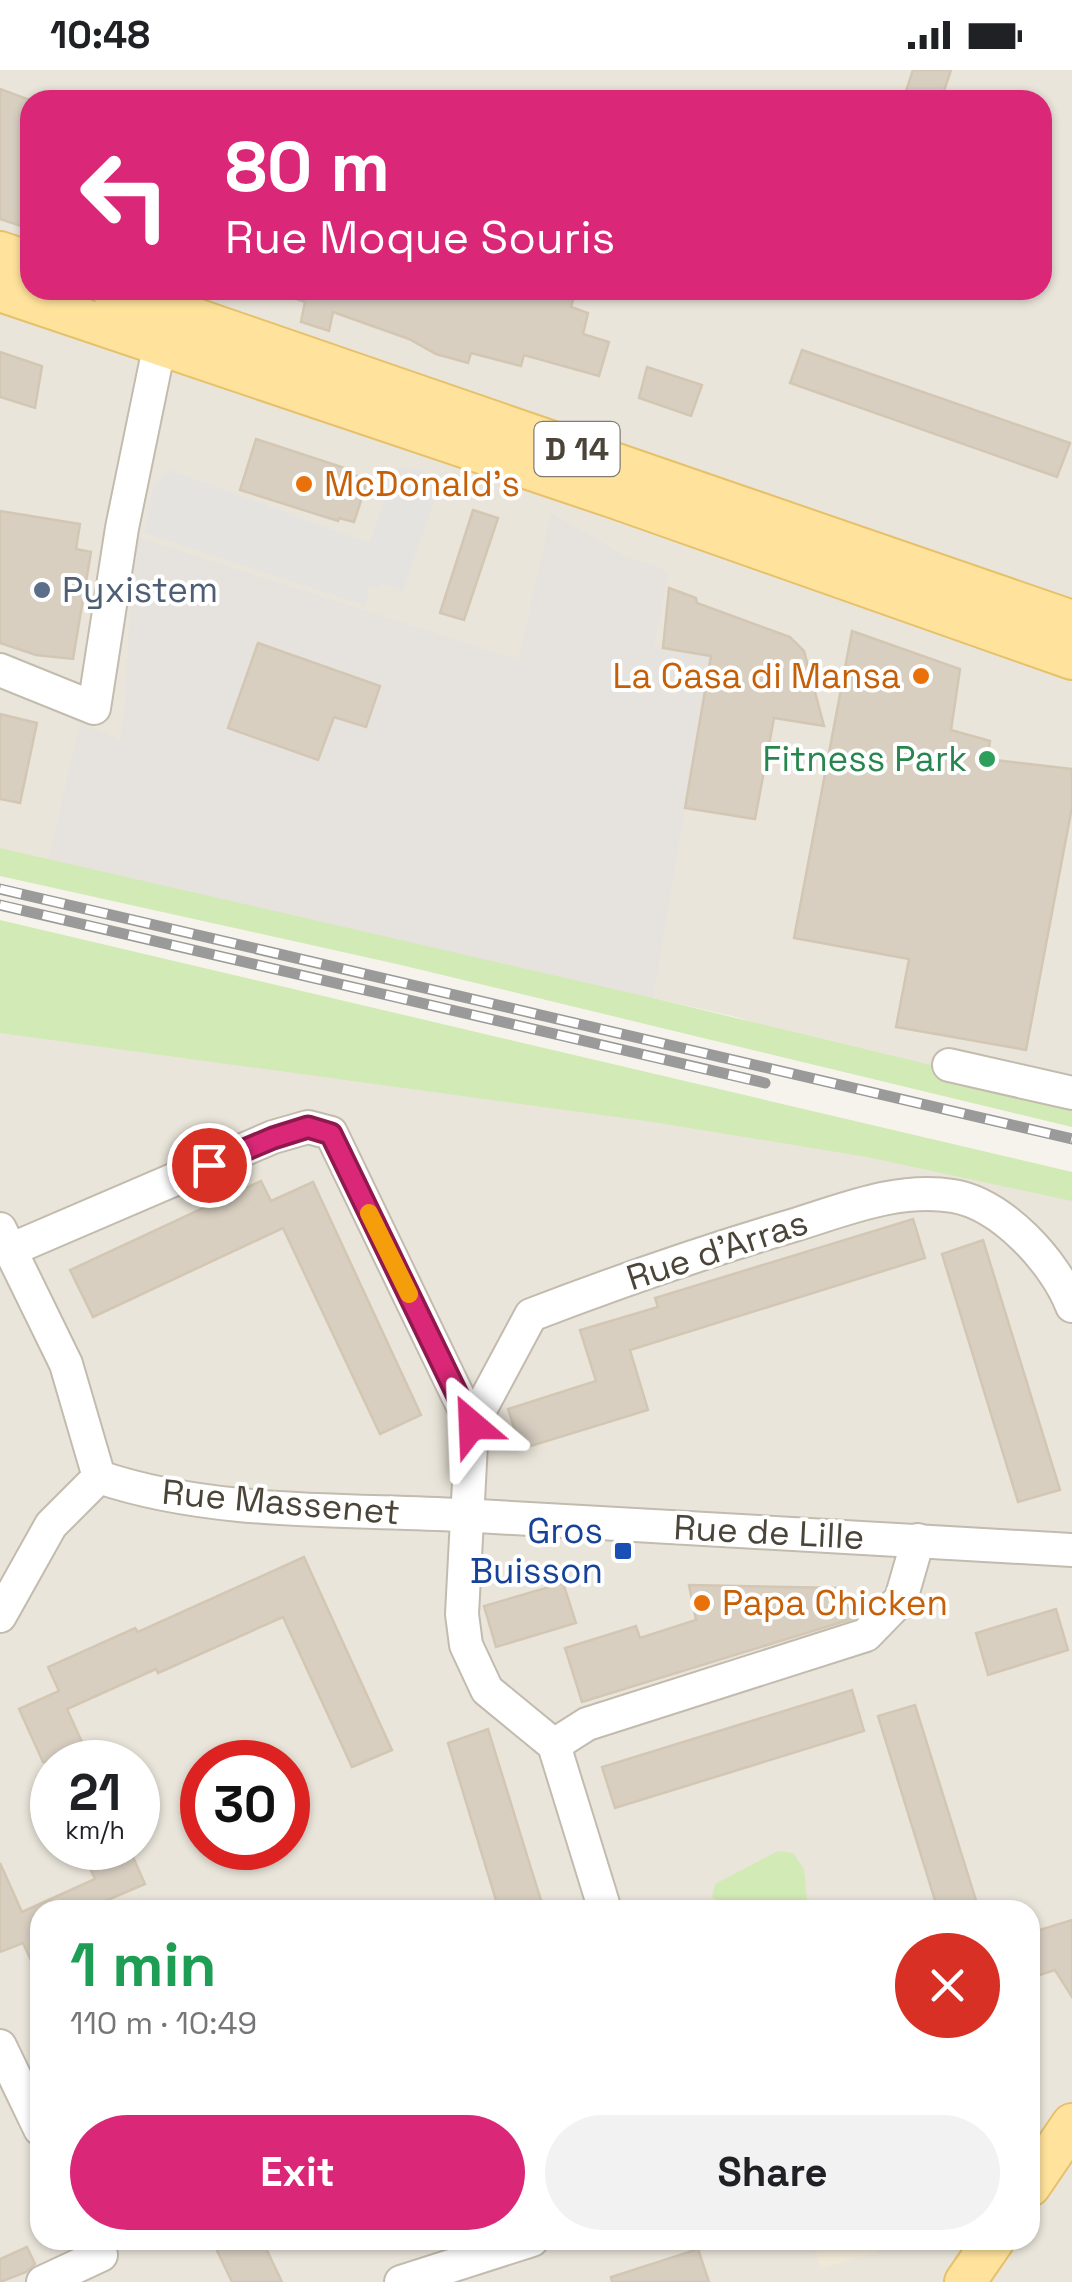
<!DOCTYPE html>
<meta charset="utf-8">
<style>
body{margin:0;font-family:"Space Grotesk",sans-serif;background:#f2f2f2;color:#202124;height:100vh;display:flex;flex-direction:column;font-size:38px;white-space:nowrap}
*{box-sizing:border-box;margin:0}
p{font-size:32px;color:#757577}
.icon{flex:none;width:55px;height:55px;fill:none;stroke:currentColor;stroke-width:2;stroke-linecap:round;stroke-linejoin:round}
.map{position:relative;flex:1;overflow:hidden}
.details{position:absolute;left:30px;top:1830px;width:1010px;height:350px;display:flex;flex-direction:column;background:#fff;border-radius:30px;box-shadow:0 2px 8px #0004}
.details>*{flex:none}
.banner{position:absolute;left:20px;top:20px;width:1032px;height:210px;border-radius:30px;box-shadow:0 2px 8px #0004;background:#db2777;color:#fff;overflow:hidden}
.speed{position:absolute;left:30px;top:1670px;display:flex;gap:20px;font-size:50px;font-weight:700;text-align:center}
.speed>*{display:grid;place-content:center;width:130px;height:130px;border-radius:50%;background:#fff;box-shadow:0 2px 8px #0004;line-height:1}
.speed small{font-size:25px;font-weight:400}
.speed .limit{border:15px solid #d22;background:#fff;color:#111}
.pin{position:absolute;display:grid;place-items:center;width:85px;height:85px;color:#fff;margin:-42px;border:5px solid #fff;border-radius:50%;box-shadow:0 2px 10px #0007}
.me{position:absolute;width:110px;margin:-55px;rotate:334deg;stroke-linejoin:round;filter:drop-shadow(0 0 8px #0008)}
.turn{display:flex;align-items:center;gap:35px;height:210px;padding:0 40px;font-size:45px}
.turn .icon{width:130px;height:130px;stroke-width:2.5}
.turn b{display:block;font-size:70px;line-height:85px}
.round{display:grid;place-items:center;flex:none;width:105px;height:105px;border-radius:52px;background:#f2f2f2}
.overview{display:flex;align-items:center;justify-content:space-between;height:170px;padding:0 40px}
h1{font-size:60px;font-weight:700;line-height:75px;color:#1e9e55}
.button{display:flex;gap:20px;margin-top:auto;padding:20px 40px}
.button a{flex:1;height:115px;border-radius:60px;background:#db2777;color:#fff;font-size:40px;font-weight:700;line-height:115px;text-align:center}
.button a+a{background:#f2f2f2;color:#202124}
.status{display:flex;justify-content:space-between;align-items:center;height:70px;padding:0 50px;background:#fff;direction:ltr}
.status svg{height:28px;fill:currentColor}
.map>svg:first-child{display:block}
</style>
<div class="status"><b>10:48</b><svg viewBox="0 0 49 12"><path d="M0 12V9h3v3zM5 12V6h3v6zM10 12V3h3v9zM15 12V0h3v12zM26 1h20v11H26zM47 4h2v5h-2z"/></svg></div>
<div class="map">
<svg width="1072" height="2212" viewBox="0 0 1072 2212">
<rect width="100%" height="100%" fill="#f6f3ec"/>
<g fill="#eae5da" fill-rule="evenodd">
<path d="M0 0H1072V1039L924 1006 736 947 0 779ZM30 30H1042V220H30Z"/>
<path d="M0 961 882 1073 1072 1121V2212H0ZM52 1692H138V1778H52ZM202 1692H288V1778H202ZM40 1840H1030V2170H40Z"/>
</g>
<polygon fill="#e6e2dd" points="551,443 625,486 669,501 654,576 711,586 653,928 48,791 80,653 120,670 125,635 134,466 519,590"/>
<polygon fill="#efe8d6" points="812,2170 912,2170 821,2199"/>
<g fill="#d2eab5">
<polygon points="0,778 653,928 1072,1029 1072,1057 401,895 0,806"/>
<polygon points="0,850 1072,1102 1072,1131 867,1087 653,1052 0,963"/>
<polygon points="778,1781 793,1783 804,1799 808,1840 731,1840 712,1827 715,1814"/>
</g>
<polygon fill="#e5e3e0" points="396,397 424,400 419,413 438,420 403,522 382,514 380,518 369,516 366,536 144,463 153,415 170,400 369,473"/>
<g fill="#d8cfc1" stroke="#d3c7b4" stroke-width="2.5">
<polygon points="913,0 951,0 941,30 903,30"/>
<polygon points="0,19 30,30 30,159 0,149"/>
<polygon points="280,220 576,220 571,237 588,243 583,264 609,272 599,306 524,285 521,296 471,283 468,293 436,284 409,269 333,242 329,261 301,252 305,232 280,223"/>
<polygon points="802,280 1070,373 1057,407 790,313"/>
<polygon points="0,282 42,296 35,338 0,327"/>
<polygon points="647,297 702,315 691,346 639,328"/>
<polygon points="256,369 354,401 353,405 368,409 354,452 339,448 338,451 240,420"/>
<polygon points="473,440 498,448 464,550 440,543"/>
<polygon points="0,441 80,454 76,479 91,482 73,589 36,585 0,573"/>
<polygon points="669,518 696,528 697,533 790,567 804,581 824,656 774,648 755,749 685,738 711,586 663,578"/>
<polygon points="852,561 960,599 951,660 990,671 987,689 1072,699 1072,737 1026,980 896,957 909,889 794,868"/>
<polygon points="258,573 380,616 366,657 334,647 318,690 228,658"/>
<polygon points="0,644 37,653 20,733 0,729"/>
<polygon points="261,1111 271,1131 313,1112 421,1345 380,1364 283,1158 93,1247 70,1200"/>
<polygon points="913,1149 925,1188 630,1280 648,1340 521,1379 508,1339 596,1311 580,1260 658,1237 655,1228"/>
<polygon points="983,1170 1060,1420 1018,1432 942,1184"/>
<polygon points="304,1487 392,1680 352,1697 283,1547 158,1603 156,1599 67,1639 91,1692 43,1692 19,1639 59,1621 48,1597 135,1558 138,1562"/>
<polygon points="563,1513 576,1553 496,1577 484,1536"/>
<polygon points="689,1515 840,1518 852,1549 582,1632 565,1578 636,1556 640,1568 696,1550"/>
<polygon points="1056,1539 1068,1580 988,1605 976,1563"/>
<polygon points="852,1620 864,1661 615,1738 602,1697"/>
<polygon points="915,1635 964,1792 979,1840 938,1840 878,1646"/>
<polygon points="488,1659 525,1779 544,1840 499,1840 448,1673"/>
<polygon points="81,1778 129,1778 145,1814 105,1831 109,1840 40,1840 40,1910 23,1873 0,1882 0,1793 22,1842 95,1809"/>
<polygon points="1072,1850 1072,1927 1055,1900 1030,1908 1030,1863"/>
<polygon points="212,2170 262,2170 282,2212 232,2212"/>
<polygon points="27,2177 35,2194 26,2202 0,2212 0,2189"/>
<polygon points="698,2179 709,2212 612,2212 611,2207"/>
</g>
<g fill="none" stroke-linecap="round" stroke-linejoin="round">
<defs>
<g id="minor">
<polyline points="0,600 94,638 122,458 160,273"/>
<polyline points="949,995 1072,1023"/>
<polyline points="0,1159 66,1294 99,1407"/>
<polyline points="10,1180 273,1067 308,1057 331,1063 472,1355"/>
<path d="M99 1407C211 1445 342 1439 460 1445 664 1456 868 1467 1072 1480"/>
<polyline points="0,1546 51,1455 99,1407"/>
<polyline points="554,1675 587,1654 866,1565 901,1529 918,1470"/>
<path d="M605 1840 554 1675 487 1620 466 1575 462 1544 472 1355 531 1245C617 1212 703 1182 791 1156 844 1140 897 1117 953 1126 1002 1134 1055 1192 1072 1236"/>
<polyline points="0,1976 40,2059"/>
<polyline points="43,2212 101,2185"/>
<polyline points="401,2212 532,2170"/>
</g>
<g id="major">
<polyline points="0,182 30,192"/>
<polyline points="112,220 1072,551"/>
<polyline points="0,221 618,429 1072,589"/>
<polyline points="1030,2116 1072,2054"/>
<polyline points="965,2212 994,2170"/>
</g>
</defs>
<use href="#minor" stroke="#c2bbae" stroke-width="36"/>
<use href="#major" stroke="#e6c16a" stroke-width="44"/>
<use href="#minor" stroke="#fff" stroke-width="32"/>
<use href="#major" stroke="#ffe39c" stroke-width="40"/>
<defs>
<g id="rail">
<polyline points="0,819 1072,1069"/>
<polyline points="0,835 765,1013"/>
</g>
</defs>
<use href="#rail" stroke="#9a9a9a" stroke-width="11"/>
<use href="#rail" stroke="#fff" stroke-width="8" stroke-dasharray="22" stroke-linecap="butt"/>
</g>
<g fill="none" stroke-linecap="round" stroke-linejoin="round">
<defs>
<polyline id="route" points="209,1095 273,1068 308,1057 331,1064 472,1355"/>
</defs>
<use href="#route" stroke="#8e194d" stroke-width="25"/>
<use href="#route" stroke="#db2777" stroke-width="18"/>
<polyline stroke="#f59e0b" stroke-width="18" points="369,1143 409,1224"/>
</g>
<g fill="#e8710a" stroke="#fff" stroke-width="4">
<circle cx="304" cy="414" r="10"/>
<circle cx="921" cy="606" r="10"/>
<circle cx="702" cy="1533" r="10"/>
</g>
<circle fill="#5c6f8a" stroke="#fff" stroke-width="4" cx="42" cy="520" r="10"/>
<circle fill="#2e9e5b" stroke="#fff" stroke-width="4" cx="987" cy="689" r="10"/>
<rect fill="#1a4fb4" stroke="#fff" stroke-width="4" x="613" y="1471" width="20" height="20" rx="5"/>
<g text-anchor="middle" stroke-width="8" stroke-linejoin="round" paint-order="stroke">
<rect fill="#fff" stroke="#817c74" stroke-width="2.5" x="534.5" y="352" width="85" height="54" rx="8"/>
<g font-size="32" font-weight="bold" fill="#4b4439">
<text x="577" y="390">D 14</text>
</g>
<g font-size="35" fill="#c56008" stroke="#fff" text-anchor="start">
<text x="324" y="426">McDonald's</text>
<text x="901" y="618" text-anchor="end">La Casa di Mansa</text>
<text x="722" y="1545">Papa Chicken</text>
</g>
<g font-size="35" fill="#4e5e75" stroke="#fff" text-anchor="start">
<text x="62" y="532">Pyxistem</text>
</g>
<g font-size="35" fill="#27864d" stroke="#fff" text-anchor="end">
<text x="967" y="701">Fitness Park</text>
</g>
<g font-size="35" fill="#4b4439" stroke="#fff">
<text transform="translate(717 1180) rotate(-18)" y="12">Rue d'Arras</text>
<text transform="translate(281 1432) rotate(5)" y="12">Rue Massenet</text>
<text transform="translate(769 1462) rotate(3)" y="12">Rue de Lille</text>
</g>
<g font-size="35" fill="#164399" stroke="#fff" text-anchor="end">
<text x="603" y="1473">Gros<tspan x="603" dy="40">Buisson</tspan></text>
</g>
</g>
</svg>
<div class="speed"><div>21<small>km/h</small></div><div class="limit">30</div></div>
<div class="pin" style="left:209px;top:1095px;background:#d93025"><svg class="icon" aria-label="arrive" viewBox="0 0 24 24"><path d="M6 21V4h12l-3 4 3 4H6"/></svg></div>
<svg class="me" style="left:472px;top:1355px" viewBox="-20 -20 40 40"><path d="M0-17L14 15 0 8-14 15z" fill="#db2777" stroke="#fff" stroke-width="4"/></svg>
<div class="banner">
<div class="turn"><svg class="icon" aria-label="left" viewBox="0 0 24 24"><path d="M17 20v-9H6M10 6l-5 5 5 5"/></svg><div><b>80 m</b>Rue Moque Souris</div></div>
</div>
<section class="details">
<div class="overview"><div><h1>1 min</h1><p>110 m · 10:49</p></div><a class="round" style="background:#d93025;color:#fff"><svg class="icon" aria-label="close" viewBox="0 0 24 24"><path d="M6 6l12 12M18 6L6 18"/></svg></a></div>
<div class="button"><a>Exit</a><a>Share</a></div>
</section>
</div>
